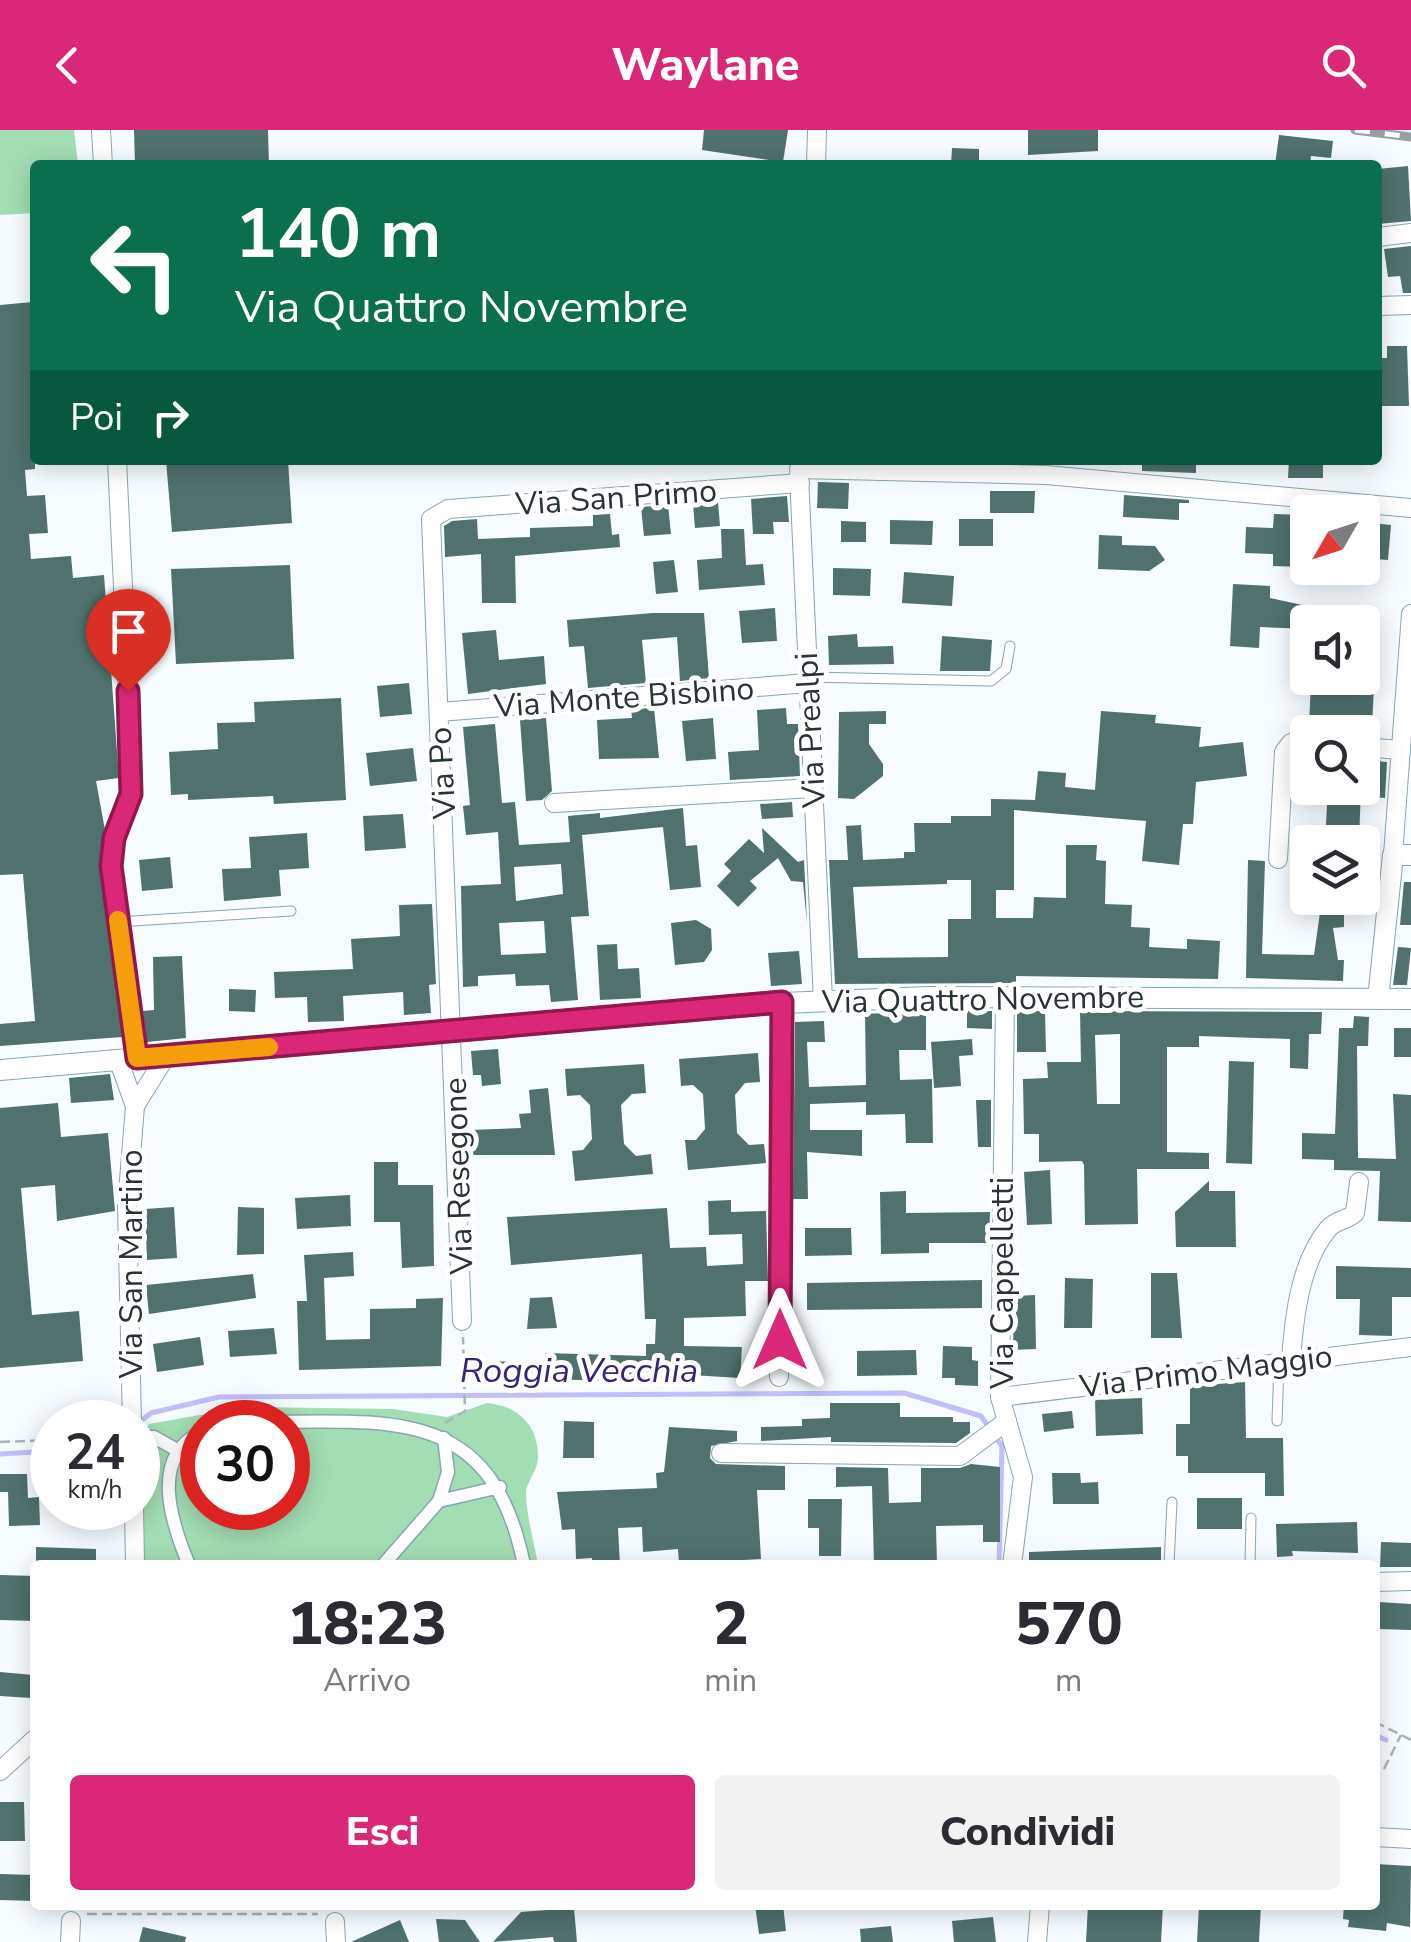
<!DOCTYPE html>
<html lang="it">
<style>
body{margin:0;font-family:"Nunito Sans",sans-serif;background:#f2f2f3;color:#2b2b33;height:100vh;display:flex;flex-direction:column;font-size:38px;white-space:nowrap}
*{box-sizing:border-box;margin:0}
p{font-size:32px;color:#7c7c81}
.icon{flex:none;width:55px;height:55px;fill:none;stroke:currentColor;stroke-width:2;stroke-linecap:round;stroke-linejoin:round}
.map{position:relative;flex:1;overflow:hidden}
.sheet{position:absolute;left:30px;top:1430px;width:1350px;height:350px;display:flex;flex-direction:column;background:#fff;border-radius:10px;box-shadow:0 5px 25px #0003}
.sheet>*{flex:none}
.guide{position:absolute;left:30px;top:30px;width:1352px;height:305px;border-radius:10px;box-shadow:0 5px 25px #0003;background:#0b6e4f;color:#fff;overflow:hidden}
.needle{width:65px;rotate:231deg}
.buttons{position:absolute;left:1290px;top:365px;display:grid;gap:20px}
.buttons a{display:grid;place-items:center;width:90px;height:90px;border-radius:10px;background:#fff;box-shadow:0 5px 25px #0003;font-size:50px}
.speed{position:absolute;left:30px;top:1270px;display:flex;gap:20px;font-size:50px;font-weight:700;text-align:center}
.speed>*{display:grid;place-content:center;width:130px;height:130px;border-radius:50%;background:#fff;box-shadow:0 5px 25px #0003;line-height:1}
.speed small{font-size:25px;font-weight:400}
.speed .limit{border:15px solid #d22;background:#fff;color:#111}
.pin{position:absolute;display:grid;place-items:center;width:85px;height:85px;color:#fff;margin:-102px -42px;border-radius:50% 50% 50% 0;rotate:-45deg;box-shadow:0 0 10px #0007}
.pin .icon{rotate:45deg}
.me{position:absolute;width:110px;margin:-55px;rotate:0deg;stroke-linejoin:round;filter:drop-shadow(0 0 8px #0008)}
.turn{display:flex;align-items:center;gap:35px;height:210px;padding:0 40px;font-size:45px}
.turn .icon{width:130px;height:130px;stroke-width:2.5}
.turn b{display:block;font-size:70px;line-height:85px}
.then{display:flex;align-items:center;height:95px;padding:0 40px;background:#0003;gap:20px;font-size:38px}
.eta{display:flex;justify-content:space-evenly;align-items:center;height:170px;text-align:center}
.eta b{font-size:60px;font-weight:800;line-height:70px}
.cta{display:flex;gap:20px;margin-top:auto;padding:20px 40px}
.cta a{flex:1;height:115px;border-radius:10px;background:#db2777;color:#fff;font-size:40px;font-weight:800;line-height:115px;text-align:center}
.cta a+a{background:#f2f2f3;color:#2b2b33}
header{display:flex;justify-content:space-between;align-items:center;height:130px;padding:0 40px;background:#db2777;color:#fff;font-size:45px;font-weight:800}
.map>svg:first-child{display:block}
</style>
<header><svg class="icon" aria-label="back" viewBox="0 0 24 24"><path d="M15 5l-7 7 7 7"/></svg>Waylane<svg class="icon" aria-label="search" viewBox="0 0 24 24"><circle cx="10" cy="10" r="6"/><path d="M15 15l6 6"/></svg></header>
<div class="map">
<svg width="1411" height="1812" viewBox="0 0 1411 1812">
<rect width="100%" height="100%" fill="#f6fcff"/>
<g fill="#a3ddb3" fill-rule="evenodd">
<polygon points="0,0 74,0 78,35 35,35 35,83 0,85"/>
<path d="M487 1273C518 1276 539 1295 538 1329 537 1342 525 1353 526 1365 527 1388 534 1412 538 1435H143L138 1311 149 1294 245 1277 393 1279 447 1287ZM202 1292H288V1378H202Z"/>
</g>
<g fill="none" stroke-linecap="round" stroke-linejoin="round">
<g stroke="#c2befb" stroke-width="5">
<polyline points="142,1290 151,1283 219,1267 904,1263 981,1286 1002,1316 999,1435"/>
<polyline points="0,1324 52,1321"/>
<polyline points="1375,1605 1386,1610"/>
</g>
</g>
<g fill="#50716d" fill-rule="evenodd">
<polygon points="134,0 268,0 269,35 135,35"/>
<polygon points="704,0 788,0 783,32 702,20"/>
<polygon points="1028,0 1098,0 1098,21 1028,25"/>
<polygon points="1279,5 1333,11 1331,28 1311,26 1310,35 1275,35"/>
<polygon points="952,18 979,19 979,35 951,35"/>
<polygon points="1408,36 1411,91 1378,94 1378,39"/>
<polygon points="1411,116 1411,163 1403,163 1400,146 1388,147 1384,119"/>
<polygon points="33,172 35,339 25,340 27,366 45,365 48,403 29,404 31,429 71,426 73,448 104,445 119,648 96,651 105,700 99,737 122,907 0,916 0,894 35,891 23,744 0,745 0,175"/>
<polygon points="1387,216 1407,216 1409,276 1378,276 1378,228 1387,228"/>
<polygon points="166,330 288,330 292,393 172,402"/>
<polygon points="1142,330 1196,330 1196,343 1142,341"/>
<polygon points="1289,330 1323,330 1323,348 1288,348"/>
<polygon points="818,352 849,353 848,379 817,378"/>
<polygon points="990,361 1035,361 1034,383 990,383"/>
<polygon points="1124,365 1189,370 1189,373 1179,373 1179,390 1123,387"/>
<polygon points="787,366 789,392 773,392 774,404 753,404 751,369"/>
<polygon points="718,372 720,396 695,398 693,373"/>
<polygon points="668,375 671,404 644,406 641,377"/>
<polygon points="610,384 612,405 619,404 620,417 515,426 516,473 482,473 481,424 445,427 444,396 452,391 477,389 478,409 530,407 530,398 593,396 593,385"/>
<polygon points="1274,384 1306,385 1304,437 1273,436 1273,424 1245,423 1246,397 1273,398"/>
<rect x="959" y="389" width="34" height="27"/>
<polygon points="890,390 933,391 932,415 890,414"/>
<polygon points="841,391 866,392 866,412 841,412"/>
<polygon points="1362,392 1391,395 1388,430 1362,428"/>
<polygon points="721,399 744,399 746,435 763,434 765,455 699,460 697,430 722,428"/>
<polygon points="1099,405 1122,406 1122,415 1155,416 1165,430 1149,441 1098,439"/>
<polygon points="674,430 678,462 656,464 653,432"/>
<polygon points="290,435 294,529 176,534 171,439"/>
<polygon points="833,438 871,439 870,466 833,465"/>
<polygon points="904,442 954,446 952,476 902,473"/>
<polygon points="1233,454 1270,456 1270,468 1326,480 1325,492 1308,492 1308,499 1260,497 1259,518 1230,516"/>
<polygon points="775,478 777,511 742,513 739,481"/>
<polygon points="653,483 704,483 709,548 680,551 677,507 642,510 646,553 588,558 584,516 569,517 567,490"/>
<polygon points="1362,487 1377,488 1376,522 1362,521"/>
<polygon points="496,500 499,530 544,526 546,554 468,564 462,503"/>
<polygon points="857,504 858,517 893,516 894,534 829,535 828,506"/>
<polygon points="942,506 992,510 990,541 940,541"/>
<polygon points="409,553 412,584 380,587 377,556"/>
<polygon points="1311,553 1374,556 1372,597 1309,594"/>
<polygon points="341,568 346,670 274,674 273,666 188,670 188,664 171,665 169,622 218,619 217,593 255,592 254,572"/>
<polygon points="654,578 659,628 599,629 597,590 632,588 631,579"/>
<polygon points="786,578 787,594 798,594 800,646 730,650 728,622 759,620 757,580"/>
<polygon points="886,581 886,594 869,594 869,614 883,634 883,646 854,669 838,668 839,582"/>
<path d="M1101 581 1156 585 1155 593 1201 597 1199 617 1243 612 1247 646 1196 652 1193 694H1183L1179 735 1142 731 1146 691 1014 680V760H996V788H1033L1034 767 1066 768V715H1097L1096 730 1106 731 1105 774 1132 775 1131 797 1150 798 1149 817 1187 819V809L1220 811 1218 849 1016 846V853L835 854 829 730H848L846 696 861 695 863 730 904 728V722H915L914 693H951V686H991V669L1035 670 1038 641 1066 643 1065 657 1095 660ZM947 750H971V789H948V827L858 828 853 757 947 754Z"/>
<polygon points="546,588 552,661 542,670 526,671 520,590"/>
<polygon points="713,588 716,629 686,631 682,591"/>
<path d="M495 594 502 673 515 672 519 715 570 712 568 686 600 683V688L683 678 686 716 697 715 701 757 670 760 663 697 582 705 589 786 571 787 578 870 551 872 549 855 516 856 515 844 478 846V856L463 857 461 756 501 754 498 702 466 705 463 676 470 675 463 597ZM561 734 563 764 516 771 514 737ZM544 791 546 823 501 825 499 793Z"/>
<polygon points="413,618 417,651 370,656 366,623"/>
<polygon points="1297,626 1308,626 1308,654 1295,653"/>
<polygon points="1362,630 1387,632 1385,668 1362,666"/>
<polygon points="1328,658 1361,658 1359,712 1325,712"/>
<polygon points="792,672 793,687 762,689 760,674"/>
<polygon points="403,684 406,718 365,721 363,686"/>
<polygon points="762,698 798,732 804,730 807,793 803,752 791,751 778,728 750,751 757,758 738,777 717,756 731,741 724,734 749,709 764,723"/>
<polygon points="307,703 309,738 279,740 281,766 224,771 222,739 251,738 249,707"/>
<polygon points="170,727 173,758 142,761 139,730"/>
<polygon points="1248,730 1265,731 1262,824 1314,825 1322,768 1356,768 1355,781 1344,781 1344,797 1333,798 1338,830 1344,830 1343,851 1246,848"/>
<polygon points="1404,752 1411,752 1411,795 1400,795"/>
<polygon points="432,774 436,854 429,855 431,883 404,885 403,862 343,866 344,891 308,892 307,867 275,868 274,842 353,839 351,809 400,806 399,775"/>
<polygon points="696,790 711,799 712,820 704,832 675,835 671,793"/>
<polygon points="617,814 618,839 639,838 641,868 600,870 597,815"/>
<polygon points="1398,817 1411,818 1407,855 1393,855"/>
<polygon points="799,821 802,854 771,856 768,823"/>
<polygon points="182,826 186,908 147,912 143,881 154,880 153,827"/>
<polygon points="229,859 256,860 255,882 229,881"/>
<polygon points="926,881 926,920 899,920 900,950 932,949 933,1013 906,1013 905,984 866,985 866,972 810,974 810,1000 862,1000 862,1026 807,1022 808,1069 793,1069 795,892 824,891 825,912 807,912 809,957 866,955 865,884"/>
<polygon points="967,881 992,881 992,899 967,898"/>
<polygon points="1017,881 1045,881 1046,922 1017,922"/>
<path d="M1080 881 1322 882 1321 904H1309L1308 939 1290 938V909L1199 906V917H1167V1022L1209 1023V1039H1137L1138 1094 1085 1095 1084 1035 1082 1031 1039 1032V1004H1024L1023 949 1048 948 1047 932H1081ZM1120 904V974H1097L1095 905Z"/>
<polygon points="1354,886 1369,887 1368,916 1357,916 1358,1028 1396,1029 1393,964 1411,965 1411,1092 1378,1091 1380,1041 1334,1040 1334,1030 1302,1029 1302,1003 1335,1004 1339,898 1353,898"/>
<rect x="1394" y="898" width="17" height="29"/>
<polygon points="972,909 973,925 959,926 961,956 934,958 931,912"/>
<polygon points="498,919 501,954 482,956 481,945 473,945 471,921"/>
<polygon points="758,923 760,952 745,953 735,965 737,1003 749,1015 764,1014 766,1033 688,1040 685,1010 696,1010 705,999 703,964 693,955 681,956 679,929"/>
<polygon points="1229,931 1254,932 1252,1034 1226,1033"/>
<polygon points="644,934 646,963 632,964 621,975 624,1014 636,1026 651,1024 653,1044 575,1051 572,1021 583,1020 592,1009 590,975 580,965 567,966 565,939"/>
<polygon points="110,944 114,970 71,973 69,948"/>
<polygon points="548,958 555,1025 471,1025 470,1000 521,998 519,984 531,983 529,960"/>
<polygon points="976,970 991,970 991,1017 978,1017"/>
<polygon points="58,973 61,1007 108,1003 115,1081 57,1091 55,1055 21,1058 32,1185 79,1181 83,1231 0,1238 0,978"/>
<polygon points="374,1032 398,1032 398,1055 433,1055 434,1136 402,1138 400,1092 374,1092"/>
<polygon points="1050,1040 1052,1094 1027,1095 1024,1042"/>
<polygon points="1209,1051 1209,1061 1235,1061 1236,1117 1176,1117 1175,1082"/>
<polygon points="906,1061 906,1083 990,1082 989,1113 929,1113 929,1123 881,1124 880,1062"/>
<polygon points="350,1065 351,1096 297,1099 295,1068"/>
<polygon points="731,1070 731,1082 766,1081 768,1151 745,1151 746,1186 684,1188 684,1216 742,1217 740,1248 642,1242 642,1252 488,1247 489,1231 545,1233 545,1223 646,1226 646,1214 655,1214 656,1189 645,1189 642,1124 511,1135 507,1087 667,1078 670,1118 706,1117 707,1136 743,1134 742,1104 709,1105 708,1071"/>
<polygon points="174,1077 177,1128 147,1130 145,1079"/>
<polygon points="238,1077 264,1078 264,1124 237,1125"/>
<polygon points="805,1098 851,1098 852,1125 805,1126"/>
<polygon points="353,1122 354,1146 324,1148 326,1210 370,1209 370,1179 416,1178 416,1169 443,1168 441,1236 299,1240 297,1171 307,1171 304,1125"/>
<polygon points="1336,1136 1411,1138 1411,1167 1392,1167 1392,1206 1359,1205 1360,1169 1336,1169"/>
<polygon points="1151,1143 1177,1143 1182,1208 1151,1208"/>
<polygon points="253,1144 256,1168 149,1184 146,1155"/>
<polygon points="1065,1148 1093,1149 1092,1198 1064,1198"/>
<polygon points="982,1150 982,1178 807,1180 807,1153"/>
<polygon points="1035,1165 1036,1219 1013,1220 1014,1166"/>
<polygon points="552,1167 557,1198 527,1199 530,1168"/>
<polygon points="274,1198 277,1224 230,1227 228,1201"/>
<polygon points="200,1207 204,1235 157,1242 153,1214"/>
<polygon points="943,1216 972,1217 972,1230 978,1231 978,1256 955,1255 955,1248 942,1248"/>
<polygon points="916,1220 917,1245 857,1246 857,1221"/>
<polygon points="1245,1252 1246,1308 1283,1308 1284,1366 1265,1366 1265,1343 1188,1343 1188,1326 1176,1326 1176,1294 1190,1294 1190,1256"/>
<polygon points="1142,1268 1143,1304 1096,1306 1095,1270"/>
<polygon points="830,1273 900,1273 900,1287 953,1287 953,1292 970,1292 970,1303 956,1313 831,1312 831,1307 761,1311 761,1297 802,1296 802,1289 830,1288"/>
<polygon points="1072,1281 1074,1298 1044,1302 1042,1284"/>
<polygon points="564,1291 594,1292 594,1328 563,1328"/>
<polygon points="669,1297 737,1301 737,1311 711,1316 710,1328 716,1334 785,1336 785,1360 757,1360 761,1429 679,1434 678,1419 643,1422 642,1397 618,1398 620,1435 592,1435 592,1428 576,1429 575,1399 562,1400 557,1362 657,1358 656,1343 664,1342"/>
<polygon points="971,1334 1000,1337 1000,1412 983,1412 983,1395 936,1396 937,1435 874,1435 872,1356 836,1357 836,1337 888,1338 889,1373 921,1372 921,1338 960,1338"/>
<polygon points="1052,1343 1080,1343 1081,1353 1098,1352 1099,1374 1053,1374"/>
<polygon points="0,1344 27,1344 28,1368 39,1367 40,1395 9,1396 8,1362 0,1362"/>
<rect x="1197" y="1368" width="45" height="31"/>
<polygon points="808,1369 842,1369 841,1426 819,1426 819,1398 808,1398"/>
<polygon points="80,1378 110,1378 110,1393 81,1394"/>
<polygon points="1357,1392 1358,1423 1292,1421 1293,1426 1277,1427 1276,1394"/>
<polygon points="1381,1412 1411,1413 1411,1437 1380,1437"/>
<polygon points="36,1417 96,1419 96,1434 36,1435"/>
<polygon points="1161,1417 1161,1435 1029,1435 1029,1422"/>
<polygon points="0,1445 35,1446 35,1491 0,1490"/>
<polygon points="1379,1472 1411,1474 1411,1500 1378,1499"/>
<polygon points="0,1542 33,1545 31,1568 0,1566"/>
<polygon points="0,1672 24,1672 25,1711 0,1711"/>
<polygon points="1375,1734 1411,1736 1410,1797 1387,1793 1386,1801 1348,1797 1349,1790 1343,1789 1344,1775 1375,1775"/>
<polygon points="0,1744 35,1745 35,1771 0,1770"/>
<polygon points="755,1775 783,1775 786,1801 759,1804"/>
<polygon points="1088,1775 1163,1775 1161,1812 1086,1812"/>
<polygon points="1199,1775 1261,1775 1259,1812 1197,1812"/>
<polygon points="574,1778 577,1812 554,1812 553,1807 493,1812 521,1782"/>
<polygon points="993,1787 996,1812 954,1812 952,1791"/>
<polygon points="436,1789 465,1790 480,1812 439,1812"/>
<polygon points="400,1790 409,1812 351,1812"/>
<polygon points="891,1796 893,1812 861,1812 860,1799"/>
<polygon points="143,1797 186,1807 185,1812 139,1812"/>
</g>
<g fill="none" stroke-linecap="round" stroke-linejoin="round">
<defs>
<g id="service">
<polyline points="808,547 991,551 1006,539 1010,516"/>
<polyline points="118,792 291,781"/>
<polyline points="1277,1291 1279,1234"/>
<polyline points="1169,1435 1172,1372"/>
<polyline points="1250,1435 1251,1388"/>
</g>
<g id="pedestrian">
<path d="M267 1292C401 1290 493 1282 524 1435"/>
<polyline points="138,1307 154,1307 177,1320"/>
<polyline points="439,1371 448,1342 444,1308"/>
<path d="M189 1435C171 1392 149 1326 202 1302"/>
<polyline points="383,1435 439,1371 500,1357"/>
</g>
<g id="minor">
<polyline points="101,0 103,35"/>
<polyline points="816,35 817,0"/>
<polyline points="1378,107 1411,103"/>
<polyline points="1378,176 1411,175"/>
<path d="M117 330 132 648C131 679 112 704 111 736L137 928"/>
<polyline points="799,339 1046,345 1411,378"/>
<polyline points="799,345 823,871"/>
<polyline points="439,582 808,553"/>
<polyline points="1362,617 1401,620"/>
<polyline points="554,673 813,658"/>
<polyline points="1393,725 1411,484"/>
<polyline points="1278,729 1284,622 1291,613 1308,613"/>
<polyline points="1005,867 1000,1267 1023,1347 1012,1435"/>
<polyline points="118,929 135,976 127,1075 132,1292"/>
<polyline points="135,976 166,926"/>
<polyline points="462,1191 431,389 448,379 800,353"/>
<path d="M1291 1230C1294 1188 1300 1132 1328 1099 1335 1090 1346 1091 1355 1083L1359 1052"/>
<polyline points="779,1247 783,873"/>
<polyline points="1000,1267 1411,1217"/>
<polyline points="721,1323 960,1326 1007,1291"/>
<polyline points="134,1378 135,1435"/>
<polyline points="1375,1452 1411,1451"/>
<polyline points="0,1641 35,1609"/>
<polyline points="1375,1707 1411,1709"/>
<polyline points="335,1792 336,1812"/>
<polyline points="70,1812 71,1791"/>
<polyline points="1037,1812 1040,1775"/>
</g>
<g id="tertiary">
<polyline points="1378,869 1393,725 1411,725"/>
<polyline points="0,940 783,873 929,867 1411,869"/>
</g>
</defs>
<use href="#service" stroke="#87a7b2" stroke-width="11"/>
<use href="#pedestrian" stroke="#87a7b2" stroke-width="15"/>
<use href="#minor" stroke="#87a7b2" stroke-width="20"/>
<use href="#tertiary" stroke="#87a7b2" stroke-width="22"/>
<g stroke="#acb4b8" stroke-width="2.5" stroke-dasharray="10 5" stroke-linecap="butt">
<polyline points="445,1293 465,1281 463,1207"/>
<polyline points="0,1312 52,1310"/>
<polyline points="1375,1592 1411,1610"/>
<polyline points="1384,1639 1401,1605"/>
<polyline points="87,1784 318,1784"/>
</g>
<use href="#service" stroke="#fff" stroke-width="9"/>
<use href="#pedestrian" stroke="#fff" stroke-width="12"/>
<use href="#minor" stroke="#fff" stroke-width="18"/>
<use href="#tertiary" stroke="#fff" stroke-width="20"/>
<defs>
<polyline id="rail" points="1355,0 1411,7"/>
</defs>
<use href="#rail" stroke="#96a0a3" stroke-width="9"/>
<use href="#rail" stroke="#fff" stroke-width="5" stroke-dasharray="15" stroke-linecap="butt"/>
</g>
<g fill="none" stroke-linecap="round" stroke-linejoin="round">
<defs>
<polyline id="route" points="128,561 131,664 114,708 111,736 137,928 782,872 780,1210"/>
</defs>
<use href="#route" stroke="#8e194d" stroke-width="25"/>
<use href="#route" stroke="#db2777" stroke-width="18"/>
<polyline stroke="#f59e0b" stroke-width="18" points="118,790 137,928 269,917"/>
</g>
<g text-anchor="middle" stroke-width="10" stroke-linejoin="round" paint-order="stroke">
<g font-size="32" fill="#263337" stroke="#fff">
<text transform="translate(616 367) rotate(-4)" y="11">Via San Primo</text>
<text transform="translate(624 567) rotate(-4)" y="11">Via Monte Bisbino</text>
<text transform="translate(810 600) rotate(-93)" y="11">Via Prealpi</text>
<text transform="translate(442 643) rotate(-93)" y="11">Via Po</text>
<text transform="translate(983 869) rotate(-1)" y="11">Via Quattro Novembre</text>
<text transform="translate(458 1046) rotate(-92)" y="11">Via Resegone</text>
<text transform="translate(131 1134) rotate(-90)" y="11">Via San Martino</text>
<text transform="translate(1002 1153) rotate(-90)" y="11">Via Cappelletti</text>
<text transform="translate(1206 1241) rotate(-7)" y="11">Via Primo Maggio</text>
</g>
<g font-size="35" font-style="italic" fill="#372478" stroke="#fff">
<text x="579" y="1252">Roggia Vecchia</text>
</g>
</g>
</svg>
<div class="buttons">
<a><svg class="needle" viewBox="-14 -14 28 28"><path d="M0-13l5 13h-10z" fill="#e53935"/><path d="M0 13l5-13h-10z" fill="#7c7c81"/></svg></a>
<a><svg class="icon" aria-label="sound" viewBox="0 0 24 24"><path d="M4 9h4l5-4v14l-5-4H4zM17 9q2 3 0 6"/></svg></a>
<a><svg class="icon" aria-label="search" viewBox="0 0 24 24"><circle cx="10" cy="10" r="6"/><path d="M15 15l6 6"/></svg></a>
<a><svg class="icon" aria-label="layers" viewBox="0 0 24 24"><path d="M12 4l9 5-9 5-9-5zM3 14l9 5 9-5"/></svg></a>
</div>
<div class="speed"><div>24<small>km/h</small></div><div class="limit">30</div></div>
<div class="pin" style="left:128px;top:561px;background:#d93025"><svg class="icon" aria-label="arrive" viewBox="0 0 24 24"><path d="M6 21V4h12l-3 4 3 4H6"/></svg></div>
<svg class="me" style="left:780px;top:1210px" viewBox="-20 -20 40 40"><path d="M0-17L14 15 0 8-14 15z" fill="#db2777" stroke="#fff" stroke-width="4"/></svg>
<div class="guide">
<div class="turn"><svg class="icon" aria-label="left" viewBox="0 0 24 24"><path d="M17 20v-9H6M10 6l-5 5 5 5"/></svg><div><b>140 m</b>Via Quattro Novembre</div></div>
<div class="then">Poi<svg class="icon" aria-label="right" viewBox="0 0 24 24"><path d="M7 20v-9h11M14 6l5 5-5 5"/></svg></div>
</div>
<section class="sheet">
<div class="eta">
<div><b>18:23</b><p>Arrivo</p></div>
<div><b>2</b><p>min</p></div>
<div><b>570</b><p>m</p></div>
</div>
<div class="cta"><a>Esci</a><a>Condividi</a></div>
</section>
</div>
